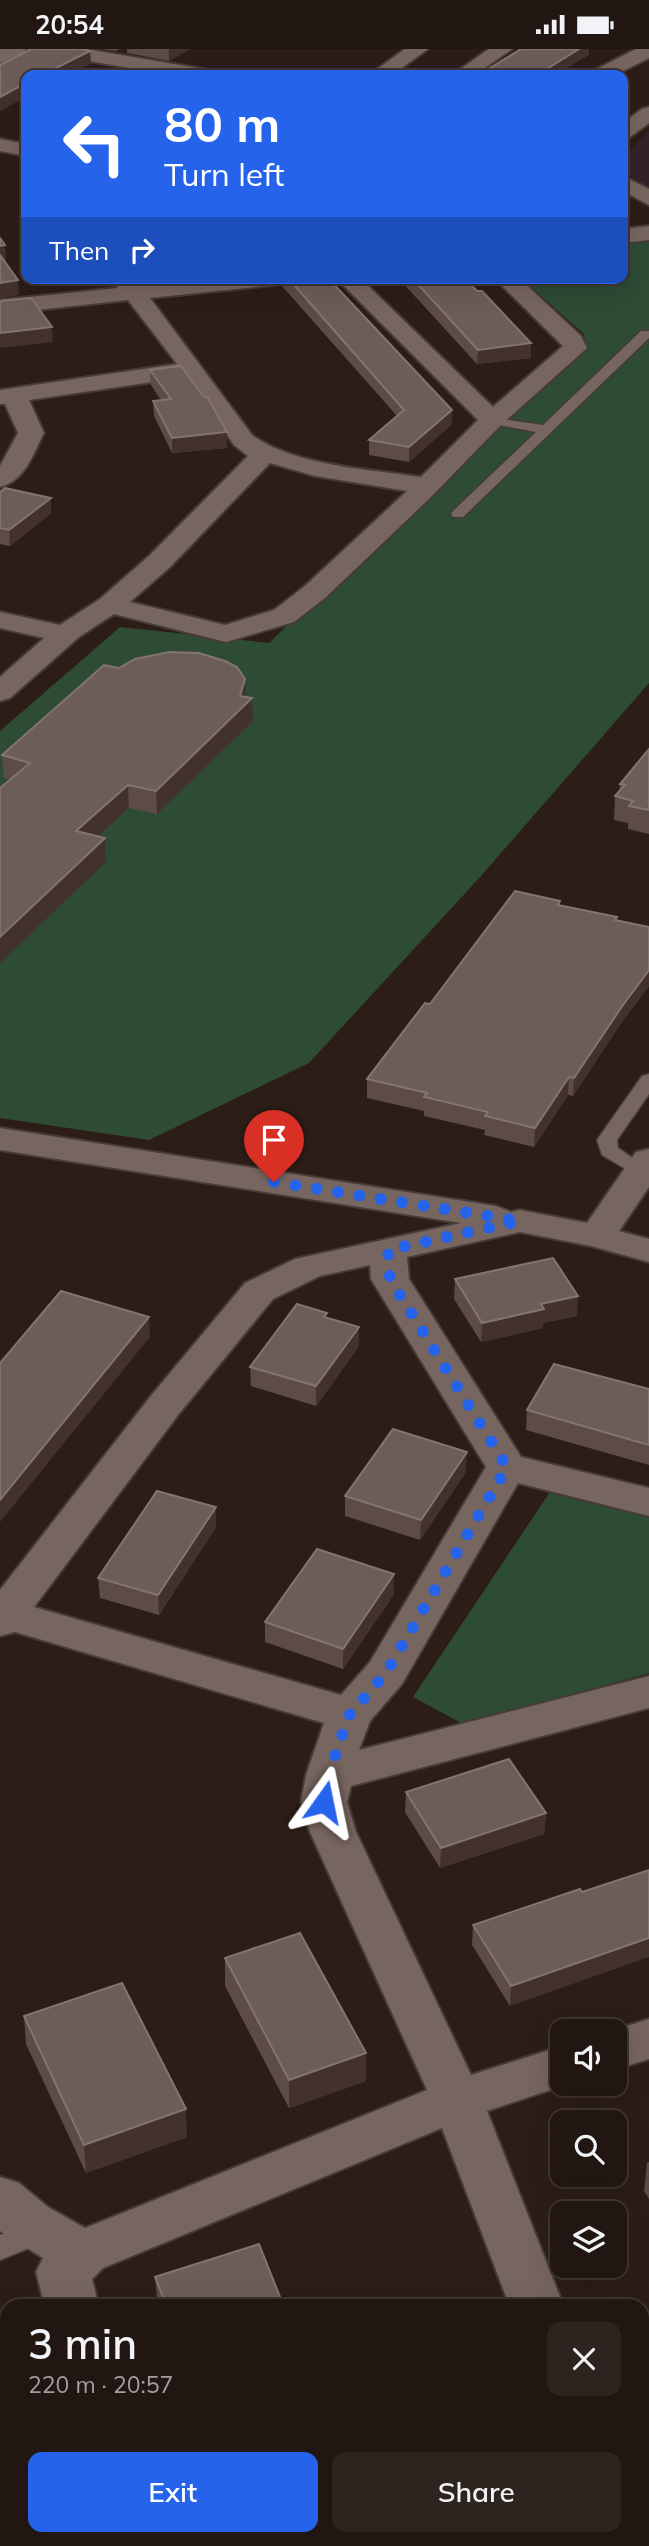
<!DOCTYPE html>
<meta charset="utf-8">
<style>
body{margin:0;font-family:Mulish,sans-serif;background:#2d231f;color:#f1f3f6;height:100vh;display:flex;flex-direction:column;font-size:26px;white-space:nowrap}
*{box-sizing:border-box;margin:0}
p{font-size:23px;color:#a29f9f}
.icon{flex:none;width:38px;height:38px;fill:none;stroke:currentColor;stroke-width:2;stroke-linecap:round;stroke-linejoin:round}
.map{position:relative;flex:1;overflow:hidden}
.sheet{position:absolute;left:0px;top:2250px;width:649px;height:247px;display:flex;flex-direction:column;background:#211611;border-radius:21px 21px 0 0;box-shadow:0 7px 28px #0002,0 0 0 2px #3e3531}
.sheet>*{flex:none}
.banner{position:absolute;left:21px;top:21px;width:607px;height:214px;border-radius:14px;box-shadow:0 7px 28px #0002,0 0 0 2px #3e3531;background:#2563eb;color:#fff;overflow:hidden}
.controls{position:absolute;left:550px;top:1970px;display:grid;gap:14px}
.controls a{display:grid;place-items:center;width:77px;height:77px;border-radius:14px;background:#211611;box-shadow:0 7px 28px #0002,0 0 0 2px #3e3531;font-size:35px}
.pin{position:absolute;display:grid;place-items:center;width:60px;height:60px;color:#fff;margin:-72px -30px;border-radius:50% 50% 50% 0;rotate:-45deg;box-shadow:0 0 7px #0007}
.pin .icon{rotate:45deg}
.me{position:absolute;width:77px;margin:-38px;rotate:12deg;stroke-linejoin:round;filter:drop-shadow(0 0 5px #0008)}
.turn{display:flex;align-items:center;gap:24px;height:147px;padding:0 28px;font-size:32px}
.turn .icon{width:91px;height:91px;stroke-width:2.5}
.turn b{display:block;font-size:49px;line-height:60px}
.then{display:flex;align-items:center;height:66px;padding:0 28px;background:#0003;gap:14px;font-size:26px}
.round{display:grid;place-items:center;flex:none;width:74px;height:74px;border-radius:14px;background:#2d231f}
.head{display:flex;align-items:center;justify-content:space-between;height:119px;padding:0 28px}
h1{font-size:42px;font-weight:600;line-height:52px}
.button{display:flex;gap:14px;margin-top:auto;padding:14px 28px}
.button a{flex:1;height:80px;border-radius:14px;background:#2563eb;color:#fff;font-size:28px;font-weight:600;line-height:80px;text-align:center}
.button a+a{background:#2d231f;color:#f1f3f6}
.status{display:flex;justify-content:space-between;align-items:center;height:49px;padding:0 35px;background:#211611;direction:ltr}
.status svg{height:19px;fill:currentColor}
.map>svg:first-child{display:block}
</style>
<div class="status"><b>20:54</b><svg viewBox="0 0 49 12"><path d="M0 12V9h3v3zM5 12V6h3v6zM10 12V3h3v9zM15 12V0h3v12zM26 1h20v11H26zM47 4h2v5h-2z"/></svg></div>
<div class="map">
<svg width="649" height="2497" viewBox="0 0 649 2497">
<rect width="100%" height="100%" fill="#2c1d17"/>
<polygon fill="#34222a" points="649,82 649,141 623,123 623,108"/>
<g fill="#2e4b34">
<polygon points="649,191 649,634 481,827 309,1014 149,1091 0,1069 0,682 120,578 269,594 585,286 521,229 623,229 623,194"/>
<polygon points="550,1443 649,1468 649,1624 465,1676 413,1648"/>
</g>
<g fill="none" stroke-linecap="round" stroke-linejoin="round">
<defs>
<g id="service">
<polygon points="641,282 649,282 649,289 463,468 453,468 451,465 453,462 536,383 487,374 487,368 543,376"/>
<polygon points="649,1025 649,1045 617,1091 618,1099 649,1120 648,1127 641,1129 602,1106 597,1091 642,1027"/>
<polygon points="39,2170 49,2173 53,2182 49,2191 0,2211 0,2186"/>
</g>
<g id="minor">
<polygon points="0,0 26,0 23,4 0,14"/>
<polygon points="43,0 86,0 203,20 213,26 171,26 53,6"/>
<polygon points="405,0 428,0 392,26 369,26"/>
<polygon points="489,0 512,0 475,26 452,26"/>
<polygon points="636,0 649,0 649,9 615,26 590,26 593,22"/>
<polygon points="649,58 649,74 630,88 623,90 623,74 642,60"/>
<polygon points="0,90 26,95 26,107 0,102"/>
<polygon points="623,127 649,140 649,156 623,142"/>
<polygon points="649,177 649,191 623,194 623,180"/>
<path d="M111 229H134L140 236 207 229H285L282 234 274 236 150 249 252 386C295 417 369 420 421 428L478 371 336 229H360L493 358 563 297 494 229H519L581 287 587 299 501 376 430 449 325 549 294 573 226 593 114 565 79 588 10 649 0 652V628L44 589 0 579V563L60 576 100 550 150 506 248 407 234 396 187 328 29 351 44 384C33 405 25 432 0 438V417L18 384 5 355H0V341L177 315 128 251 0 265V251L118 239ZM270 414 315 427 407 442 305 537 274 561 225 576 130 553 170 518Z"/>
<path d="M0 1079 496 1157 511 1163 520 1161 587 1174 636 1103 649 1100V1138L619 1182 649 1190V1213L591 1197 520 1183 407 1208 409 1230 521 1408 649 1439V1467L518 1434 402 1635 370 1672 359 1701 649 1627V1659L351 1737 347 1753 356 1783 471 2026 562 1997V2035H568L487 2062 564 2258H510L442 2079 103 2219 92 2230 99 2258H45L36 2223 43 2209 0 2182V2128L19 2134 48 2158 85 2179 427 2041 310 1783 301 1753 306 1726 324 1674 15 1583 0 1587V1541L150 1348 245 1234 295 1210 461 1174 0 1101ZM370 1216 371 1230 486 1418 370 1613 341 1646 34 1558 178 1366 273 1250 320 1227Z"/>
<polygon points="649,1970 649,2010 614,2021 614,1983 608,1983"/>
<polygon points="649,2463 649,2497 600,2497 603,2490 642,2490 642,2466"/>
<polygon points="102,2490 160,2490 161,2497 103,2497"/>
</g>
</defs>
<use href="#service" stroke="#463b37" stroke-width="3"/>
<use href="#minor" stroke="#463b37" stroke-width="4"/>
<use href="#service" fill="#77655f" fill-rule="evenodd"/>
<use href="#minor" fill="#77655f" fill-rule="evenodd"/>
</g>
<g fill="#5c4b48">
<polygon points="102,0 120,0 116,2"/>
<polygon points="127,0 190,0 169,12 127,4"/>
<polygon points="282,229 328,229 452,361 452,375 409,413 369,406 369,391 397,367 282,237"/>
<polygon points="401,229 464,229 531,294 531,309 477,315 401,232"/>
<polygon points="150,321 227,399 172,404 154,367 153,352 161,351 151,336"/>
<polygon points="0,443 51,464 10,497 0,495"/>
<polygon points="246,648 253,672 157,765 129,759 98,787 105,789 106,813 10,731 4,729 2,706"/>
<polygon points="649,700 649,785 628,780 628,774 614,771 615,747 619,743 620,735"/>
<polygon points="560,852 560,856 617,868 617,871 649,878 649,937 621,974 573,1047 568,1046 534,1098 484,1086 485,1081 424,1067 424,1062 367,1049 367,1030 430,955"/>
<polygon points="455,1230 577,1267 543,1274 543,1279 481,1293 454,1250"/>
<polygon points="327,1269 359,1297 316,1357 251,1337 250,1318"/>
<polygon points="649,1340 649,1416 526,1381 527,1361"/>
<polygon points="466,1423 420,1491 345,1467 345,1447"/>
<polygon points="216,1478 159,1566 100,1549 98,1529"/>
<polygon points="394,1545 343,1620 265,1593 265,1573"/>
<polygon points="406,1743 546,1764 544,1785 440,1819 405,1763"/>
<polygon points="580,1840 510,1957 472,1896 473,1876"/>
<polygon points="225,1909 366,2004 366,2032 289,2059 225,1937"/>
<polygon points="24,1967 187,2088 86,2124 26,1995"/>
<polygon points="649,2113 649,2150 644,2142 647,2114"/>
<polygon points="155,2228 284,2258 158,2258"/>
</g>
<g fill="#42312d">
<polygon points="169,0 190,0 169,12"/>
<polygon points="579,0 589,0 589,6 556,26 537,26"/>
<polygon points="90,2 91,15 69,26 42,26"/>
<polygon points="26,34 26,48 0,62 0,48"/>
<polygon points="5,196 6,211 0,211 0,197"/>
<polygon points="18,231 19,246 0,249 0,234"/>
<polygon points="52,278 53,293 0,299 0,284"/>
<polygon points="531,294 531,309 477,315 478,301"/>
<polygon points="452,361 452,375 409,413 409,398"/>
<polygon points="227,383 227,399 172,404 172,389"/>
<polygon points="51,449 51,464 10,497 9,481"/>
<polygon points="245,630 246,653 252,649 253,672 157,765 156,742 240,647"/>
<polygon points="128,736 129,759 77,806 76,782"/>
<polygon points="105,789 106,813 0,914 0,888"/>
<polygon points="649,921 649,937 621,974 573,1047 574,1029 623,956"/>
<polygon points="569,1028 568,1046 534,1098 535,1079"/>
<polygon points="578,1247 577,1267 543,1274 543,1279 481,1293 482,1274 541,1255"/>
<polygon points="149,1268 150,1288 0,1473 0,1451"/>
<polygon points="359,1278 359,1297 316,1357 316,1337"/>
<polygon points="467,1403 466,1423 420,1491 421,1471"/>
<polygon points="216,1458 216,1478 159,1566 158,1546"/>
<polygon points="394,1525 394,1545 343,1620 343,1600"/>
<polygon points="546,1764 544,1785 440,1819 441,1799"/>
<polygon points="649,1889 649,1908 510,1957 511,1937"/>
<polygon points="366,2004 366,2032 289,2059 289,2031"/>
<polygon points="186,2060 187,2088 86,2124 84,2096"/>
</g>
<g fill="#6d5d5a" stroke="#847471" stroke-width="2">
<polygon points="31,0 82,0 90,2 42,26 26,26 26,34 0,48 0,16"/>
<polygon points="521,0 579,0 537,26 498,26 482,24"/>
<polygon points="0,189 5,196 0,197"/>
<polygon points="0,206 18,231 0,234"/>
<polygon points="288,229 328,229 452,361 409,398 369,391 404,361"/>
<polygon points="412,229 464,229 477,242 482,242 531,294 478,301"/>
<polygon points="31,249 52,278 0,284 0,252"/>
<polygon points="181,317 203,347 208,349 227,383 172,389 153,352 171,350 150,321"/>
<polygon points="5,439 51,449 9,481 0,479 0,443"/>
<polygon points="169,603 199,604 225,612 237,618 245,630 240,647 252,649 156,742 128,736 76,782 105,789 0,888 0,739 30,714 2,706 104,616 119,619 135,610"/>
<polygon points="649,700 649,761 629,757 633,752 615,747 625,736 620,735"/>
<polygon points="515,842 560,852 558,856 617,868 615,871 649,878 649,921 623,956 574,1029 569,1028 535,1079 485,1067 488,1063 424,1048 427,1044 367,1030 425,954 430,955"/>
<polygon points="553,1209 578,1247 541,1255 544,1260 482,1274 455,1230"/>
<polygon points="61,1242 149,1268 0,1451 0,1314"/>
<polygon points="297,1255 327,1264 324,1268 359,1278 316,1337 250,1318"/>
<polygon points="554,1315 649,1340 649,1396 527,1361"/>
<polygon points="393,1380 467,1403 421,1471 345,1447"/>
<polygon points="157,1442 216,1458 158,1546 98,1529"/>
<polygon points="317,1500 394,1525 343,1600 265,1573"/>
<polygon points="509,1710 546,1764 441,1799 406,1743"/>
<polygon points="649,1821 649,1889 511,1937 473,1876 580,1840 582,1843"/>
<polygon points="300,1884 366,2004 289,2031 225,1909"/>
<polygon points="122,1934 186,2060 84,2096 24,1967"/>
<polygon points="259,2195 284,2258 167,2258 155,2228"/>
<polygon points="7,2464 7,2490 66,2490 68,2497 0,2497 0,2466"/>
</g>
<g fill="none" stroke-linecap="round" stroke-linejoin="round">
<polyline stroke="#2563eb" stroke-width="12" stroke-dasharray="0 21.6" points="274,1133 520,1172 388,1201 390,1230 507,1418 386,1624 350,1665 336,1703 324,1753"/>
</g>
</svg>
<div class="controls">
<a><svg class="icon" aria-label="sound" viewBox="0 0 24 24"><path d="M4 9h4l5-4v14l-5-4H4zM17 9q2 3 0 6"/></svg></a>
<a><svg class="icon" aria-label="search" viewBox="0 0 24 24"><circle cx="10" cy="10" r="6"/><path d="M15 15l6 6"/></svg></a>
<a><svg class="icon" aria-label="layers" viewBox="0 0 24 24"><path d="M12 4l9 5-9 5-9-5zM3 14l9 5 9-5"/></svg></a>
</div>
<div class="pin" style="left:274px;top:1133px;background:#d93025"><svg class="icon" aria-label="arrive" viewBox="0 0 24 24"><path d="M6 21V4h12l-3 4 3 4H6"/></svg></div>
<svg class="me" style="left:324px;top:1753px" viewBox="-20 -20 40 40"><path d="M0-17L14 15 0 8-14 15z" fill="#2563eb" stroke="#fff" stroke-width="4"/></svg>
<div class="banner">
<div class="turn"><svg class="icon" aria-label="left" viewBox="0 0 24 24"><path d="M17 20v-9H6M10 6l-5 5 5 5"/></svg><div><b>80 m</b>Turn left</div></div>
<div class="then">Then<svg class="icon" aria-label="right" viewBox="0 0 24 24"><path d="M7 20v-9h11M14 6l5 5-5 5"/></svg></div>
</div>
<section class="sheet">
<div class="head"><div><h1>3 min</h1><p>220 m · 20:57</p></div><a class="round"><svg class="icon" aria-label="close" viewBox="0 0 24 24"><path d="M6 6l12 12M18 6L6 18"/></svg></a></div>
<div class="button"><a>Exit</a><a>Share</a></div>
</section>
</div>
